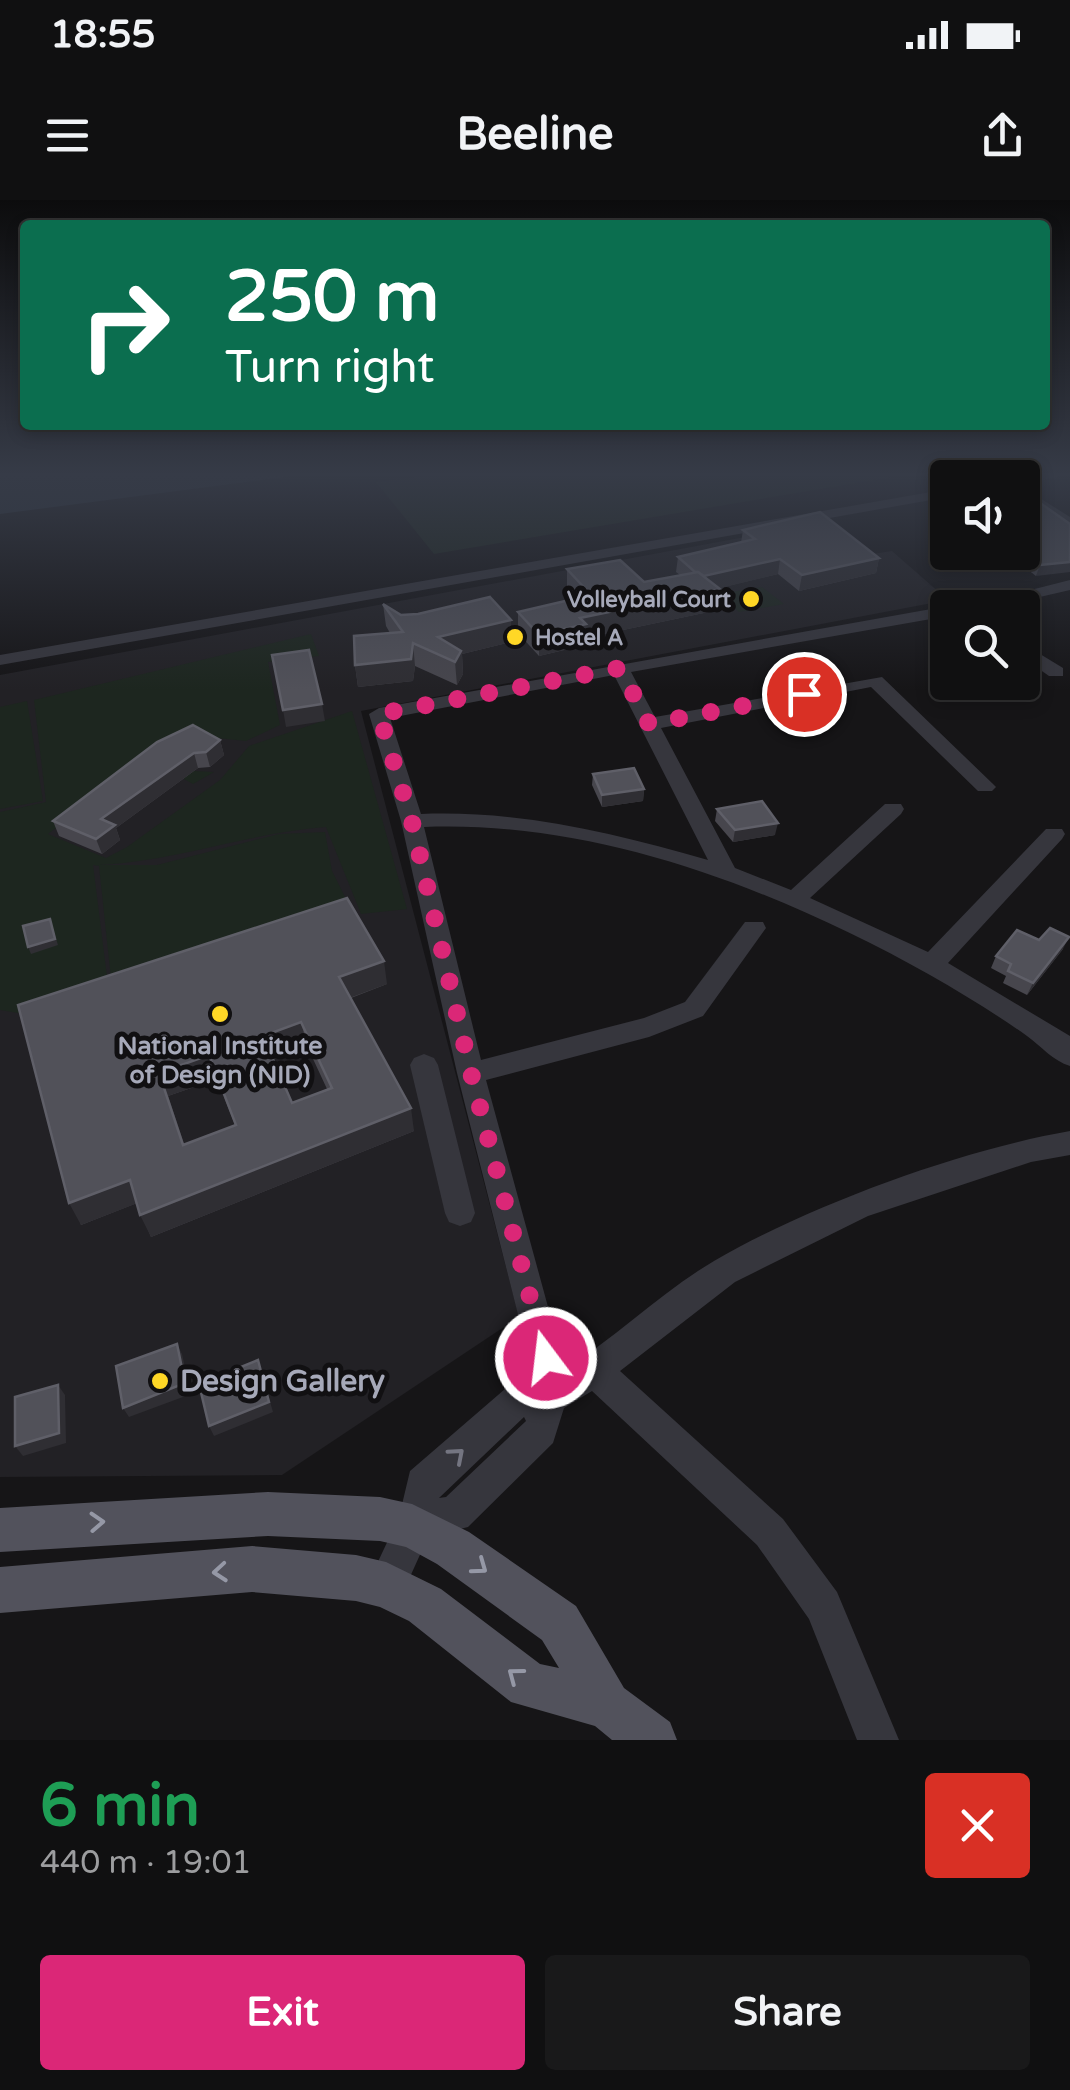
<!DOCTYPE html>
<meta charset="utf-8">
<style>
body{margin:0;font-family:"Varela Round",sans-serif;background:#19191a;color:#f1f3f6;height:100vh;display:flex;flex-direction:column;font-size:38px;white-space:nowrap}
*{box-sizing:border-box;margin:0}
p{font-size:32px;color:#9c9d9f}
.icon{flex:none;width:55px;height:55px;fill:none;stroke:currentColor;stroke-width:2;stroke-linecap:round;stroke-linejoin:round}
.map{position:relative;height:1540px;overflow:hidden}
.panel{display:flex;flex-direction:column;background:#101011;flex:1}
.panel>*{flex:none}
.top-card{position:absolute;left:20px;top:20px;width:1030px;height:210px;border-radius:10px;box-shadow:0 5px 15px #0003,0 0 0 2px #303031;background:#0b6e4f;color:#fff;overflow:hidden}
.tools{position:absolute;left:930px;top:260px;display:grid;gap:20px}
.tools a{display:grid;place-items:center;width:110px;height:110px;border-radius:10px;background:#101011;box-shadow:0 5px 15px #0003,0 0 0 2px #303031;font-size:50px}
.pin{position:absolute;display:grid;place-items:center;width:85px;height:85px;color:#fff;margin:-42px;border:5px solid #fff;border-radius:50%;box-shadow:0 2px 10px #0007}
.me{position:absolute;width:110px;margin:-55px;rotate:345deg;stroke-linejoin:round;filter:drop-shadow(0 0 8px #0008)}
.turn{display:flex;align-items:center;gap:35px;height:210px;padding:0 40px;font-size:45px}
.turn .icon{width:130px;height:130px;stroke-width:2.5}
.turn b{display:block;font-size:70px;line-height:85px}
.round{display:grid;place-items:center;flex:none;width:105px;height:105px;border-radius:10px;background:#19191a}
.head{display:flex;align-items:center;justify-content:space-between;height:170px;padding:0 40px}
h1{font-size:60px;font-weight:700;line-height:75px;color:#1e9e55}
.button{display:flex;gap:20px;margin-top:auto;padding:20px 40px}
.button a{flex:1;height:115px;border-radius:10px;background:#db2777;color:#fff;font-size:40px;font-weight:700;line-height:115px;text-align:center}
.button a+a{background:#19191a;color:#f1f3f6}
.status{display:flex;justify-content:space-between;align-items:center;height:70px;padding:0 50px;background:#101011;direction:ltr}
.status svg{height:28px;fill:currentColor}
header{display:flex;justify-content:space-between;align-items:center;height:130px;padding:0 40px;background:#101011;font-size:45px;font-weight:700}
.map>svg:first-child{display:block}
</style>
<div class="status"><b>18:55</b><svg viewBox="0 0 49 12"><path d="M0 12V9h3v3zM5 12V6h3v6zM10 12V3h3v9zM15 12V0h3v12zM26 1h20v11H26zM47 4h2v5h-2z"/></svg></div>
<header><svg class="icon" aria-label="menu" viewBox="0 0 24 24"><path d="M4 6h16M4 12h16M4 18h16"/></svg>Beeline<svg class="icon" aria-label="share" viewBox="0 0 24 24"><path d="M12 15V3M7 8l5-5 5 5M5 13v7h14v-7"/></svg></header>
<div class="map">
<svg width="1070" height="1540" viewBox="0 0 1070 1540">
<rect width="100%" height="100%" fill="#161517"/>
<polygon fill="#222125" points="821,323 859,356 892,351 948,400 361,511 519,1117 282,1275 0,1277 0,475"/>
<g fill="#1d261f">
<polygon points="442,274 910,274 434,354 376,282"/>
<polygon points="762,387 784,404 739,412 718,394"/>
<path d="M311 434 319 456 268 462 280 525 246 541 188 535 186 566 194 571 214 572 193 584 173 573 92 601 48 634 106 658 127 647 220 580 249 546 352 511 407 709 361 714 326 627C249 633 175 661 100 665H157L279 634 325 632 332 671 353 713 112 788 99 666 93 665 108 785 18 813 0 810V612L46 602 34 500Z"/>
<polygon points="27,501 43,601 0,609 0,507"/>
</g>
<polygon fill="#2a323c" points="0,274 308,274 0,314"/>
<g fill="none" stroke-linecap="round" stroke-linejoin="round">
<g fill="#36363d" fill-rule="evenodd">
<polygon points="992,274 1023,274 1021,277 1070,274 1022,285 1022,278 987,278"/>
<polygon points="1022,287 1070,317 1070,329 1022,298"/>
<polygon points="948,289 948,297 0,465 0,455"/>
<polygon points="1070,380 1070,390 993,408 960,408"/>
<path d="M948 406 954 408H948V416L631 472 655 517 882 477 992 583 996 587 992 591H978L871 487 661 528 735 668 791 690 885 604H901L904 609 901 614 810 698 928 752 1046 629H1062L1065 634 1062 639 948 763 1070 836V866C1053 861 1041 846 1027 836 996 814 963 794 930 775 780 691 599 620 424 627L481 860 644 818 685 802 745 722H763L766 728 703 816 649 837 486 880 565 1169C617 1137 661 1092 714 1061 810 1005 960 950 1070 931V955L1031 962 868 1016 735 1082 620 1171 783 1319 837 1392 899 1540H857L809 1419 757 1345 592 1191 564 1208 553 1243 468 1327 428 1337 400 1399 386 1404 372 1399 367 1385 399 1317 410 1271 505 1189 535 1182 457 873 401 621 369 514 379 508ZM614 475 708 660C614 633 519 610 421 614L390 518ZM524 1217 526 1221 446 1297 439 1298Z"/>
<polygon points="1022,443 1063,468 1063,476 1049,476 1022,457"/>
<polygon points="424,854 434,858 438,865 475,1013 471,1022 460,1026 449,1022 445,1013 410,865 414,858"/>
</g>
<polygon fill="#52525c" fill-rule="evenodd" points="268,1292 380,1297 412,1304 469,1332 576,1406 624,1488 670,1522 677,1540 612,1540 595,1526 511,1502 409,1421 380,1407 356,1401 252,1392 0,1413 0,1367 252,1346 356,1355 386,1362 441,1389 540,1464 559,1468 542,1440 437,1364 406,1347 380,1341 268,1336 0,1352 0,1308"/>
</g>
<g fill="#47464d" fill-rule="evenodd">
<polygon points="1070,324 1036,376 1005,352 1022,352"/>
<polygon points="743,330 879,358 876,373 799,391 778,374 719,388 720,389 718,410 585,438 585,445 539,456 518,433 518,412 575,399 567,390 567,369 644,382 680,375 676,372 678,357 741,343"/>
<polygon points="383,404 401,415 511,420 511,442 462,454 463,474 457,485 415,466 413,481 358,487 355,465 390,433 386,426"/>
<polygon points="220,540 224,555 210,567 198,568 116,628 120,640 102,654 59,636 53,621"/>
<polygon points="593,574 644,589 643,601 602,607 592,585"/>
<polygon points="717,609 775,635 733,642 715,621"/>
<polygon points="1063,749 1027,795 1003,783 1006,776 991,768 996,756"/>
<path d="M387 784 351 798 414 931 151 1037 137 1003 81 1025 18 805ZM307 846 327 889 292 903 272 858ZM217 879 235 925 184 944 168 896Z"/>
</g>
<g fill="#2f2e33">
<polygon points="879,358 876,373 799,391 802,375"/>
<polygon points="780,359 778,374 700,393 701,377"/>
<polygon points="1070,362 1070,372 1036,376 1040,365"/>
<polygon points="720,389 718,410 585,438 585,445 539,456 539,435 580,418"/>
<polygon points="511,420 511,442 462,454 463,474 457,485 455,462 438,437"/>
<polygon points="413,443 415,466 413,481 358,487 355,465"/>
<polygon points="322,504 325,521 286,527 283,510"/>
<polygon points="220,540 224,555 210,567 206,552"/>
<polygon points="194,553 198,568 116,628 120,640 102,654 96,639 101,619"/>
<polygon points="644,589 643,601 602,607 602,595"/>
<polygon points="778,623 775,635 733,642 735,630"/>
<polygon points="50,719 58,745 31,754 28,747"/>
<polygon points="1069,737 1063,749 1027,795 1033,783"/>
<polygon points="384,761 387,784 344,800 339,777"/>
<polygon points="301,822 307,846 269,859 263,836"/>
<polygon points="209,855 217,879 168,896 192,967 159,873"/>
<polygon points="411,908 414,931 151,1037 140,1015"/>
<polygon points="130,980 140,1002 81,1025 69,1003"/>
<polygon points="177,1144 182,1154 191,1194 129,1217 123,1208"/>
<polygon points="258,1160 273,1212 214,1236 209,1226"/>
<polygon points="58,1185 65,1195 66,1243 23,1256 15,1246"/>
</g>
<g fill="#515159" stroke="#5f5f68" stroke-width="2.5" fill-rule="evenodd">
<polygon points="1033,298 1070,324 1070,362 1040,365 1022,352 1022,299"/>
<polygon points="820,312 879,358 802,375 780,359 704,376 698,372 695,372 678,357 755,339 743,330"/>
<polygon points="620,360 644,382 698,372 720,389 580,418 586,424 539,435 518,412 591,395 567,369"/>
<polygon points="490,397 511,420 438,437 461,451 455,462 413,443 411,459 355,465 354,436 403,432 383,404 401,415 418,414"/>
<polygon points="309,450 322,504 283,510 272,455"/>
<polygon points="193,525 220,540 206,552 194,553 101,619 115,625 96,639 53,621 157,542"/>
<polygon points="634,568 644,589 602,595 593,574"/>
<polygon points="762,601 778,623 735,630 717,609"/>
<path d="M347 698 384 761 339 777 411 908 140 1015 130 980 69 1003 18 805ZM301 822 332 888 292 903 263 836ZM209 855 236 925 183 945 159 873Z"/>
<polygon points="50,719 55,739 28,747 23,726"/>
<polygon points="1050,728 1069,737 1033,783 1008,771 1011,764 996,756 1017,730 1039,740"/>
<polygon points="177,1144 185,1183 123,1208 116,1166"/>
<polygon points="258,1160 269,1202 209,1226 199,1184"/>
<polygon points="58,1185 59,1233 15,1246 15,1197"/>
</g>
<defs><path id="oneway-chevron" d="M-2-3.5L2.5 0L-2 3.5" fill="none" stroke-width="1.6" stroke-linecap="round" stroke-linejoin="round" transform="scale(2.5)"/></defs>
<use stroke="#747581" href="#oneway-chevron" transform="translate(457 1255) rotate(-41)"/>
<g stroke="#9598a6">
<use href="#oneway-chevron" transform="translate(97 1322) rotate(-3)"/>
<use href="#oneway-chevron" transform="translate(480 1367) rotate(36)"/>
<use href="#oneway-chevron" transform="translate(220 1372) rotate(175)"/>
<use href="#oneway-chevron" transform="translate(515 1475) rotate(-143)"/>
</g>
<linearGradient id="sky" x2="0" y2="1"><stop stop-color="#0c0c0d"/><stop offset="0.56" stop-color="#363b47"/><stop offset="1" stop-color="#363b47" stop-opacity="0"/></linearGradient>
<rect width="1070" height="490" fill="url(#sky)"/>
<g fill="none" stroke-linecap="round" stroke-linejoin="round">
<polyline stroke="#db2777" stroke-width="18" stroke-dasharray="0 32.4" points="546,1158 471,873 412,622 379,514 620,468 649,524 804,494"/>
</g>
<g fill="#ffd726" stroke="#111012" stroke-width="4">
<circle cx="751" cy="399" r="10"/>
<circle cx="515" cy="437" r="10"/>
<circle cx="220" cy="814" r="10"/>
<circle cx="160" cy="1181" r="10"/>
</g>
<g text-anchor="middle" stroke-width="10" stroke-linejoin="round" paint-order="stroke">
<g font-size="22" font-weight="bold" fill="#a6a9b9" stroke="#111012" text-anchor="end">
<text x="731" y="407">Volleyball Court</text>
<text x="535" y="445" text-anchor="start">Hostel A</text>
</g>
<g font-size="25" font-weight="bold" fill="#a6a9b9" stroke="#111012">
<text x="220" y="854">National Institute<tspan x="220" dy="29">of Design (NID)</tspan></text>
</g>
<g font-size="30" font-weight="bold" fill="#a6a9b9" stroke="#111012" text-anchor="start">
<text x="180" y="1191">Design Gallery</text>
</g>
</g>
</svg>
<div class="tools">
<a><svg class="icon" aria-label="sound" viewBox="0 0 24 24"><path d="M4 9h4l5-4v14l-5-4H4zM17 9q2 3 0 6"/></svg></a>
<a><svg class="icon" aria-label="search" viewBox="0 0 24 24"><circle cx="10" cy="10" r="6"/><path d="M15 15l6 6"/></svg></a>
</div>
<div class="pin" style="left:804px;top:494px;background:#d93025"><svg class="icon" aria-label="arrive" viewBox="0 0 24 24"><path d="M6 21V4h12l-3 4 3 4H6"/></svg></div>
<svg class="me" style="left:546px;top:1158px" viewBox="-20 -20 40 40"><circle r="17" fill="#db2777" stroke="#fff" stroke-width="3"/><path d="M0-11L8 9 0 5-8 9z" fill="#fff"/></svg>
<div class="top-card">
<div class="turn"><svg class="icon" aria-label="right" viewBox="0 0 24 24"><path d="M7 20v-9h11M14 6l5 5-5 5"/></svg><div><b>250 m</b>Turn right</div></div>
</div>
</div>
<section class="panel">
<div class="head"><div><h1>6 min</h1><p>440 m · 19:01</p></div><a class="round" style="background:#d93025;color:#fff"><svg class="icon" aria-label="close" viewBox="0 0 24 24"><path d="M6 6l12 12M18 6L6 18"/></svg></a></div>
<div class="button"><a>Exit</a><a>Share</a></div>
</section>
